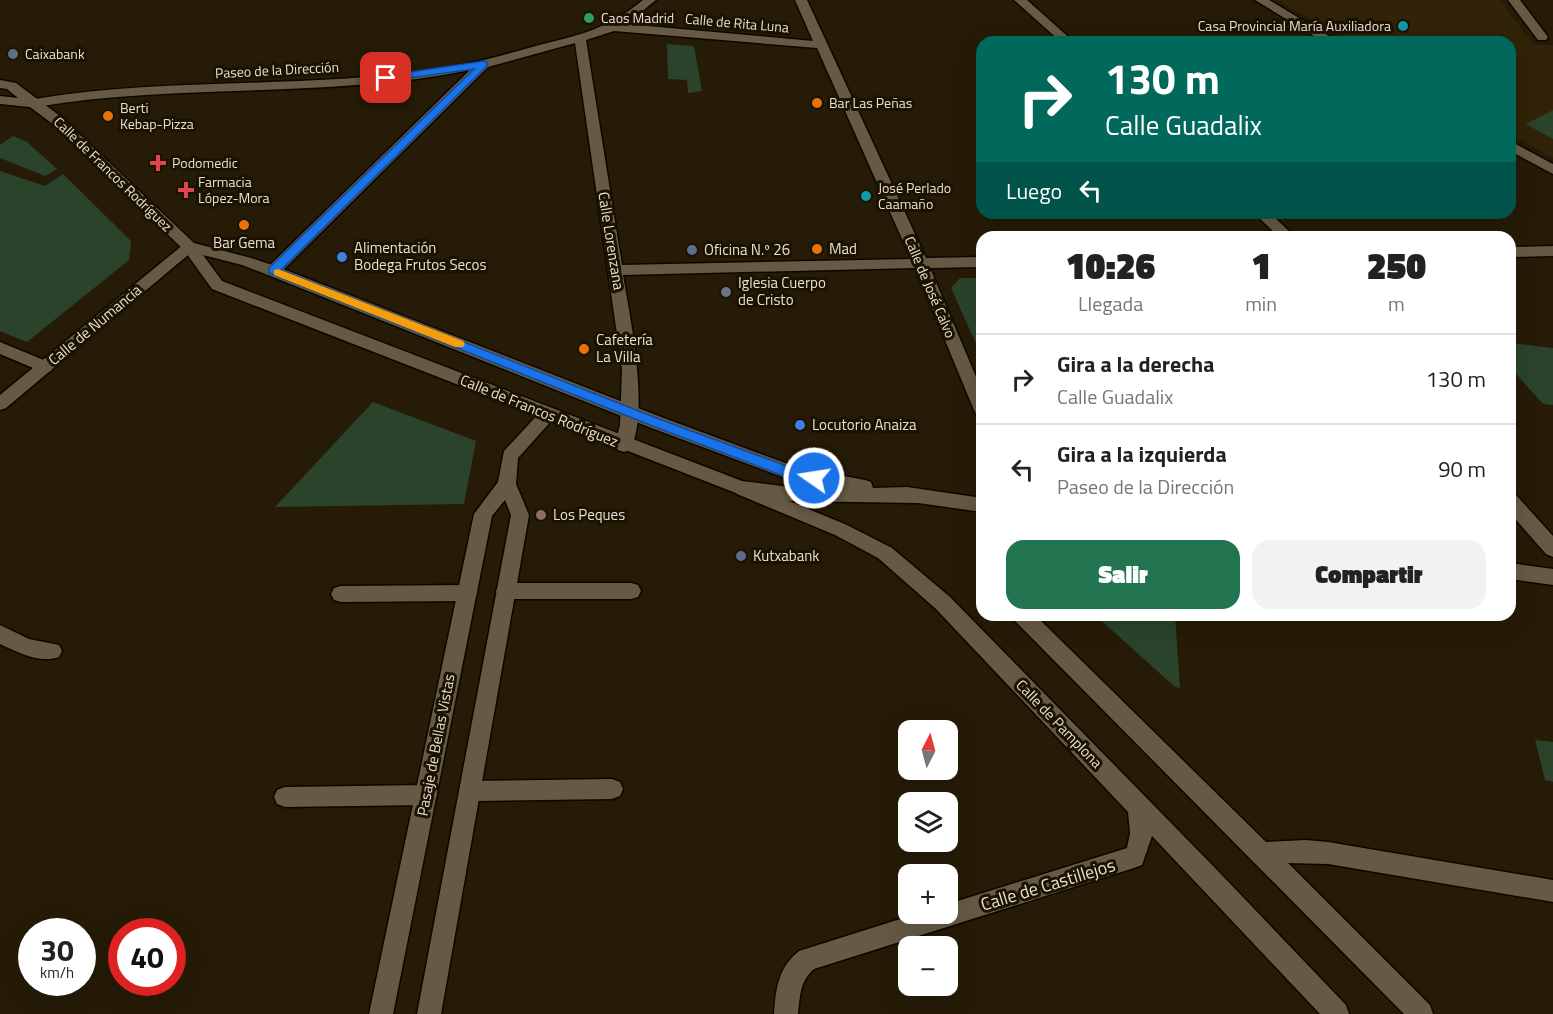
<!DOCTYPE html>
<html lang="es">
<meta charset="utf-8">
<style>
body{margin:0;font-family:"Titillium Web",sans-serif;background:#f2f2f2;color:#222;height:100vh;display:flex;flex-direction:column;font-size:22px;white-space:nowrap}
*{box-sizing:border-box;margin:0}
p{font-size:20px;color:#767676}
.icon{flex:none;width:33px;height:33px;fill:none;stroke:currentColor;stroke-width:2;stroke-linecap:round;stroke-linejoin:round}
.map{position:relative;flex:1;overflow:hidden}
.sheet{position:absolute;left:976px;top:231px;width:540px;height:390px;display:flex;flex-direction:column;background:#fff;border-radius:18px;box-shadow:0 6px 24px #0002}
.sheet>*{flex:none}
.hud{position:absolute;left:976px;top:36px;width:540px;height:183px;border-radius:18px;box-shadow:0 6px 24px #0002;background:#00695c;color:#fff;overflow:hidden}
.needle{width:39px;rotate:6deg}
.fabs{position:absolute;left:898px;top:720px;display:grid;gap:12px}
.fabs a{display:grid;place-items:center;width:60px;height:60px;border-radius:12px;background:#fff;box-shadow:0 6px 24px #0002;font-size:30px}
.speed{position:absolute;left:18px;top:918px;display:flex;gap:12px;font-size:30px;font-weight:700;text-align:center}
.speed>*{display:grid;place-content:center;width:78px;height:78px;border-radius:50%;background:#fff;box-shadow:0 6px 24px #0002;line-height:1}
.speed small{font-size:15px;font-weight:400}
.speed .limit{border:9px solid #d22;background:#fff;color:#111}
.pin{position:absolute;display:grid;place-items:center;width:51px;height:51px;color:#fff;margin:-26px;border-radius:12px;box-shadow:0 3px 9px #0006}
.me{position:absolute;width:66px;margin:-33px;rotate:283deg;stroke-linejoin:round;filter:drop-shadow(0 0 4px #0008)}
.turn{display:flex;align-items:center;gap:21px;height:126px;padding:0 30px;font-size:27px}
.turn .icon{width:78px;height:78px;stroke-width:2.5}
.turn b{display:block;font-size:42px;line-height:51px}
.then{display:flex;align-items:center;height:57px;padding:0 30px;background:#0003;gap:12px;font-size:22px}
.eta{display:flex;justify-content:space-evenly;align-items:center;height:102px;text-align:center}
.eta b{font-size:36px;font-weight:800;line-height:42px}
.action{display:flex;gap:12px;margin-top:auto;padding:12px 30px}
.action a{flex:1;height:69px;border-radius:18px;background:#21744f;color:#fff;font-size:24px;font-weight:800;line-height:69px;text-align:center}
.action a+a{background:#f2f2f2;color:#222}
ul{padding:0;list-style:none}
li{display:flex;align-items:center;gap:18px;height:90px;padding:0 30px;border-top:2px solid #e0e0e0}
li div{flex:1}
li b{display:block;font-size:22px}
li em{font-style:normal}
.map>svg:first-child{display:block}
</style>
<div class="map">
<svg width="1553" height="1014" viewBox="0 0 1553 1014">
<rect width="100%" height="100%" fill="#251b07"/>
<polygon fill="#302307" points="1277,0 1500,0 1534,45 1553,45 1553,158 1511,134 1510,42 1352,42"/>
<g fill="#2b432b">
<polygon points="667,44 694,46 702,91 688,93 687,80 668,79"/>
<polygon points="1553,110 1553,139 1526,124"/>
<polygon points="13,136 27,142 57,169 45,176 0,158 0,145"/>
<polygon points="0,171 45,186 63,174 131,241 129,260 27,342 0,331"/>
<polygon points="960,278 982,278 982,357 951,288"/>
<polygon points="1511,343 1553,348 1553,405 1543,404 1511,368"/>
<polygon points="373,402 476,441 464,504 275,507"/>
<polygon points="1095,615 1175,615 1180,688 1175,687"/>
<polygon points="1535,740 1553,742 1553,782 1545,780"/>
</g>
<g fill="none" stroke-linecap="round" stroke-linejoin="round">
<defs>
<g id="lane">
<polygon points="0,342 51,363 53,367 51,371 45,373 0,354"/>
<polygon points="506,583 631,583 638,585 641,591 638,597 631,599 506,599 499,597 496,591 499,585"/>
<polygon points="467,585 474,587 477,593 474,599 467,601 341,602 334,600 331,594 334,588 341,586"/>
<polygon points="612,779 620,782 623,789 620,796 612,799 470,801 462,798 459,791 462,784 470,781"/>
<polygon points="426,785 434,788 437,795 434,802 426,805 285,807 277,804 274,797 277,790 285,787"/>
</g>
<g id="street">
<path d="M643 0H656L626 24 813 41 795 0H807L926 258 982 257V267L930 268 982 391V416L976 414 974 410 915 268 623 275C630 317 650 413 630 450L624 452 618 450 615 445 620 425 622 369 575 43 488 67 278 275H268L265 271 268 267 470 70C327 99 179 83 35 107L29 103 35 99C168 77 305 89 439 69 470 64 501 56 532 47 578 35 605 31 643 0ZM614 31 817 48 911 259 622 265 586 40Z"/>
<polygon points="1014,0 1027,0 1074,42 1061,42"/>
<polygon points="1255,0 1269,0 1339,42 1324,42"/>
<polygon points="1508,0 1520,0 1548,37 1546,40 1538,40"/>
<polygon points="1510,141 1553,164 1553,174 1510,151"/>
<polygon points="1254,213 1270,213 1295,237 1279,237"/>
<polygon points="189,242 194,244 196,247 194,250 6,408 0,410 0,395 184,244"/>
<polygon points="1553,246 1553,256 1510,257 1510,247"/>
<polygon points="548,408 554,410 556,414 554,418 518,458 516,484 529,515 441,1014 417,1014 511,515 505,500 492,516 393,1014 369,1014 474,514 498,482 504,451 542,410"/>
<path d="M743 482 847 525 892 548 950 597 1217 870 1346 1005 1349 1014H1320L1152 836 1142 865 1134 868 814 969C800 981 800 996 798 1014H774C776 988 778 968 799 951L916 914H948V904L1127 848 1130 833 1128 812 936 609 878 558 835 535 737 494 734 489 737 484Z"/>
<polygon points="1510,493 1516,495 1553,536 1553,557 1546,554 1510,513"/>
<polygon points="1012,615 1035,615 1266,842 1306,840 1328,842 1553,880 1553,902 1328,864 1288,863 1430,1005 1433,1014 1404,1014 1015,621"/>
<path d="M0 625 29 639 59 645 62 651 59 657C40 664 17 652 0 644Z"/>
</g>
<g id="secondary">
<path d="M0 80 16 83 60 116 194 243 251 258 278 267 661 417 796 467 865 480 871 482 873 488 907 487 982 498V512L918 503 790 501 741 495 212 289 184 250 50 122 30 107 0 104V96L18 98 7 89 0 88ZM203 255 242 265 268 275 649 427 788 479 830 488 790 487 742 481 222 281Z"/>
<polygon points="1510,563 1553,569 1553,585 1510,579"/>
</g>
</defs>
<use href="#lane" stroke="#0e0600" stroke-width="3"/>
<use href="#street" stroke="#0e0600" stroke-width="3"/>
<use href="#secondary" stroke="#0e0600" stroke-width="3"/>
<use href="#lane" fill="#665a44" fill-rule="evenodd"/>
<use href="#street" fill="#665a44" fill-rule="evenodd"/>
<use href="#secondary" fill="#665a44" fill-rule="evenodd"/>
</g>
<polygon fill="#1a73e8" stroke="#114b97" stroke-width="1.5" points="484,61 487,62 487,66 281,270 659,419 795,469 819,474 821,478 819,481 814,483 789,478 650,425 269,273 269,268 474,69 386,81 382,78 383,76"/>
<polygon fill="#f59e0b" points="278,269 463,341 465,344 463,347 455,347 274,275 274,270"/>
<circle fill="#2e9e5b" stroke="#1b1201" stroke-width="2" cx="589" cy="18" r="6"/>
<g fill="#0f9aa8" stroke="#1b1201" stroke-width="2">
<circle cx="1403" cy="26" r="6"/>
<circle cx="866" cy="196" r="6"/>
</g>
<g fill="#5c6f8a" stroke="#1b1201" stroke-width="2">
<circle cx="13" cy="54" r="6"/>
<circle cx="692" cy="250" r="6"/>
<circle cx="741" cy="556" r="6"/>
</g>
<g fill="#e8710a" stroke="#1b1201" stroke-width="2">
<circle cx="817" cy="103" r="6"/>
<circle cx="108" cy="116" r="6"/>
<circle cx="244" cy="225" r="6"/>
<circle cx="817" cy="249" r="6"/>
<circle cx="584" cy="349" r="6"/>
</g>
<g fill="#e0444e" stroke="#1b1201" stroke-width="2">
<path d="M155 154h6v6h6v6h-6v6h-6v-6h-6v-6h6z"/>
<path d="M183 181h6v6h6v6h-6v6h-6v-6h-6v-6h6z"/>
</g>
<g fill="#3f7fe0" stroke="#1b1201" stroke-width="2">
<circle cx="342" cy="257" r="6"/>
<circle cx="800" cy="425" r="6"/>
</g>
<circle fill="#6b7280" stroke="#1b1201" stroke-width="2" cx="726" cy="292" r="6"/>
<circle fill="#8d6e63" stroke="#1b1201" stroke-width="2" cx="541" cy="515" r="6"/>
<g text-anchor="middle" stroke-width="6" stroke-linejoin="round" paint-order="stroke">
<g font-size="14" fill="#e6dfd3" stroke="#1b1201" text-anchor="start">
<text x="601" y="23">Caos Madrid</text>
<text x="1391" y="31" text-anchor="end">Casa Provincial María Auxiliadora</text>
<text x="25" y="59">Caixabank</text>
<text x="829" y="108">Bar Las Peñas</text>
<text x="120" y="113">Berti<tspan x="120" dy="16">Kebap-Pizza</tspan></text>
<text x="172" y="168">Podomedic</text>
<text x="198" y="187">Farmacia<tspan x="198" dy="16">López-Mora</tspan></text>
<text x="878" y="193">José Perlado<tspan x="878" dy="16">Caamaño</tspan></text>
</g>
<g font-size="14" fill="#e6dfd3" stroke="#1b1201">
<text transform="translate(737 23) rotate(5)" y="5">Calle de Rita Luna</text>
<text transform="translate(277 70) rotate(-3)" y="5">Paseo de la Dirección</text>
<text transform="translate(113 174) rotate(44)" y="5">Calle de Francos Rodríguez</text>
<text transform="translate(930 287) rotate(67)" y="5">Calle de José Calvo</text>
</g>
<g font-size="15" fill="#e6dfd3" stroke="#1b1201">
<text transform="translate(611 241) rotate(81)" y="5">Calle Lorenzana</text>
<text transform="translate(95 325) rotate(-40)" y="5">Calle de Numancia</text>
<text transform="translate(539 411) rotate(22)" y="5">Calle de Francos Rodríguez</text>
<text transform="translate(1059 724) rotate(46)" y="5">Calle de Pamplona</text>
<text transform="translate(436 745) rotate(-79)" y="5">Pasaje de Bellas Vistas</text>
</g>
<g font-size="15" fill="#e6dfd3" stroke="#1b1201" text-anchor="start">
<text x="244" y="248" text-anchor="middle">Bar Gema</text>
<text x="354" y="253">Alimentación<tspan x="354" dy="17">Bodega Frutos Secos</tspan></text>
<text x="829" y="254">Mad</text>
<text x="704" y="255">Oficina N.º 26</text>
<text x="738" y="288">Iglesia Cuerpo<tspan x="738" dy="17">de Cristo</tspan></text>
<text x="596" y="345">Cafetería<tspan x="596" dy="17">La Villa</tspan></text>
<text x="812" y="430">Locutorio Anaiza</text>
<text x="553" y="520">Los Peques</text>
<text x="753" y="561">Kutxabank</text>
</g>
<g font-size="18" fill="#e6dfd3" stroke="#1b1201">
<text transform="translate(1048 885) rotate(-17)" y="6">Calle de Castillejos</text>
</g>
</g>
</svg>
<div class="fabs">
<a><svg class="needle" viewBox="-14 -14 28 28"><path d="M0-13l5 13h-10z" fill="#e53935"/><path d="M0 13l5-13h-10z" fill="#767676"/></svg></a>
<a><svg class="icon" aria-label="layers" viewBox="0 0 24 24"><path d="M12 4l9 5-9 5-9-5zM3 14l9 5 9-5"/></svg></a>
<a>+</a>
<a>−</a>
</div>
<div class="speed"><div>30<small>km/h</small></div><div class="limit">40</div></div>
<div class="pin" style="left:386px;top:78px;background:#d93025"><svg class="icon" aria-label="arrive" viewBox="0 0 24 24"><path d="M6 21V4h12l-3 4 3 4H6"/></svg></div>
<svg class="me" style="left:814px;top:478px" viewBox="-20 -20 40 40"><circle r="17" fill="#1a73e8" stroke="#fff" stroke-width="3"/><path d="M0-11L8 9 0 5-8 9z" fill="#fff"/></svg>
<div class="hud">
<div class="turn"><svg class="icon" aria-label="right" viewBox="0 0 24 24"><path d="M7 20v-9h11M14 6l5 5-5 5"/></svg><div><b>130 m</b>Calle Guadalix</div></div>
<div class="then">Luego<svg class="icon" aria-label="left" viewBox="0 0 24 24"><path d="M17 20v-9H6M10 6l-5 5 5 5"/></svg></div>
</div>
<section class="sheet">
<div class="eta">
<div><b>10:26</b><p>Llegada</p></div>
<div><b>1</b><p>min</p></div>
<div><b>250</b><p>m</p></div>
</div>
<ul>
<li><svg class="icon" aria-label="right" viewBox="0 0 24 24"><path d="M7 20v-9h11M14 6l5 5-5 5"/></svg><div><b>Gira a la derecha</b><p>Calle Guadalix</p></div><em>130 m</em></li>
<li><svg class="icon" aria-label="left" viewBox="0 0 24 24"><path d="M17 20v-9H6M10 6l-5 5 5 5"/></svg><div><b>Gira a la izquierda</b><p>Paseo de la Dirección</p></div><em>90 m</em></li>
</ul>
<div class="action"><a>Salir</a><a>Compartir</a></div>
</section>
</div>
